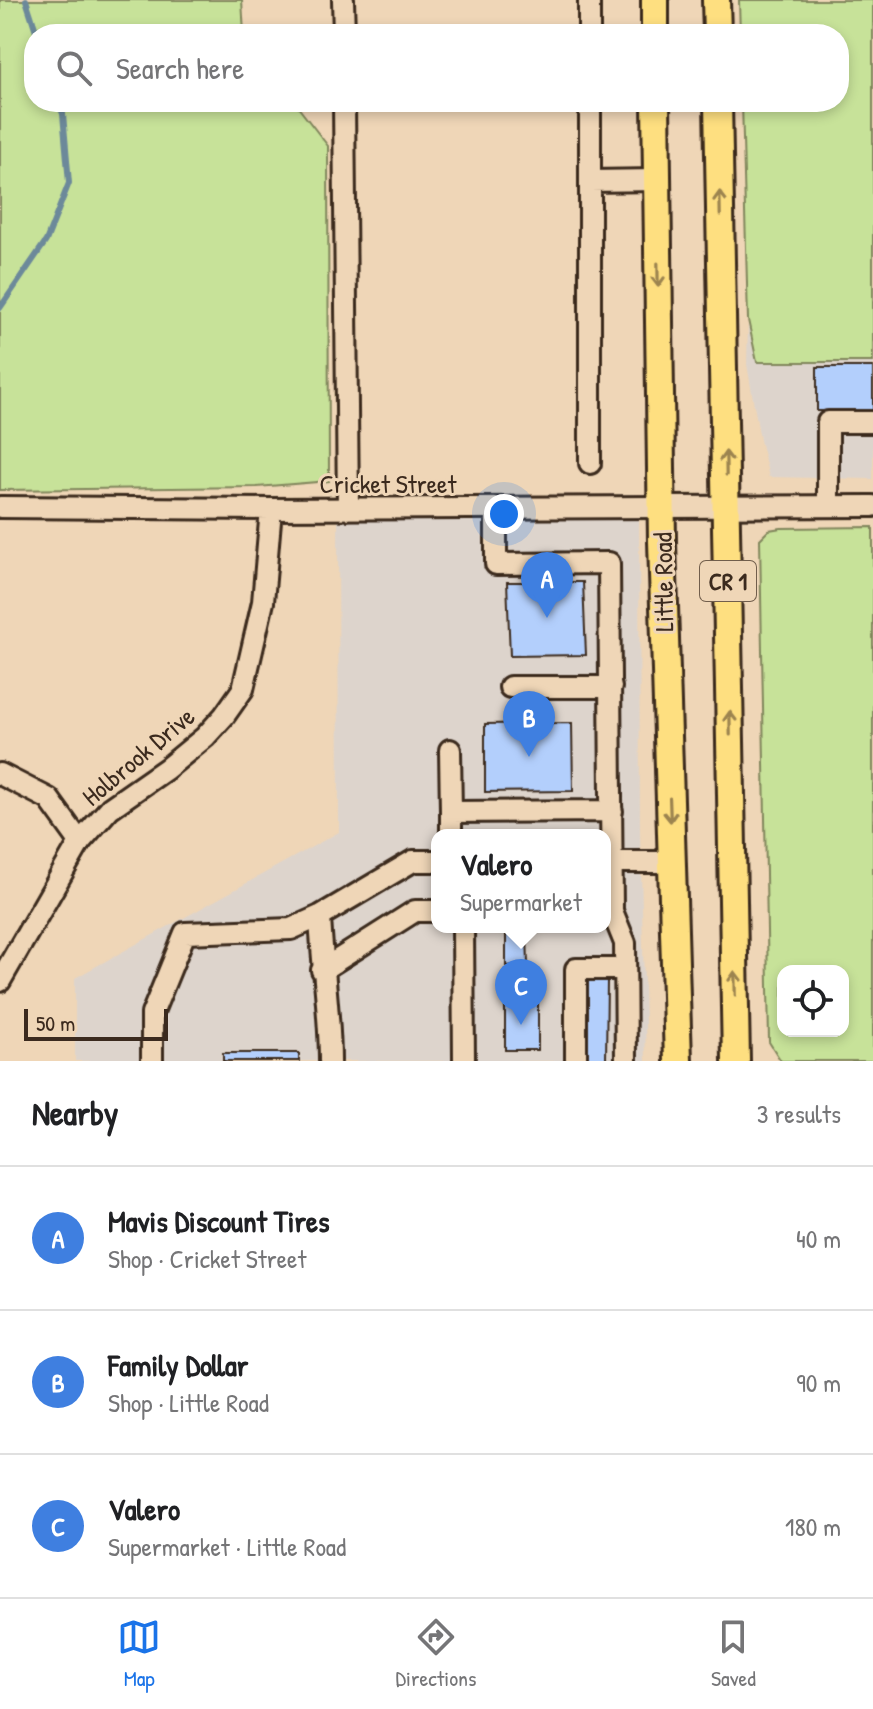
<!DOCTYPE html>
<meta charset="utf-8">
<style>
body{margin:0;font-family:"Patrick Hand",sans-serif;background:#f6f6f6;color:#202124}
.controls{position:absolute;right:24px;bottom:24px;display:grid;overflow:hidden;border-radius:16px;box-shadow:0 4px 12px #0003}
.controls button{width:72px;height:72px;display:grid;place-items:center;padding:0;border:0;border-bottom:2px solid #e0e0e0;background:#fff;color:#202124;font:40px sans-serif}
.scale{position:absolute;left:24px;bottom:20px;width:144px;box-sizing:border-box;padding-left:8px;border:4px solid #3b2a1e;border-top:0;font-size:22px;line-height:28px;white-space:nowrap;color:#3b2a1e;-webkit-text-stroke:6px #efd6b7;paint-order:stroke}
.you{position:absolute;left:504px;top:514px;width:28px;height:28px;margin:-20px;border:6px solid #fff;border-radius:50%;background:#1a73e8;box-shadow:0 0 0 12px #1a73e833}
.badge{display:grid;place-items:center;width:52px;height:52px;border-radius:50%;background:#1a73e8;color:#fff;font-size:26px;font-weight:700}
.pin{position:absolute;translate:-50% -66px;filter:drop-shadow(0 2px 4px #0008)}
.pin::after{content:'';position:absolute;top:42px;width:28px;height:24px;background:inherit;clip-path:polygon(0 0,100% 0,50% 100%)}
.popup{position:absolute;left:431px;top:829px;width:180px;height:104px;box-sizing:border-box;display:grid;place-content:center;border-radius:16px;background:#fff;filter:drop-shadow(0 2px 6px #0005);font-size:26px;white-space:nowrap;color:#757577}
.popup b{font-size:30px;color:#202124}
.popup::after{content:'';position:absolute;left:50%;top:100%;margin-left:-16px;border:16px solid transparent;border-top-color:#fff}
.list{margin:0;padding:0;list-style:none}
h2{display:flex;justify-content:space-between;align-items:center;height:104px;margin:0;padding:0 32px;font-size:34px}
h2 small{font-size:26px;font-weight:400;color:#757577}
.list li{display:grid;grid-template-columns:52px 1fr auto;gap:24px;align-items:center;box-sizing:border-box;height:144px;padding:0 32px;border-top:2px solid #e0e0e0}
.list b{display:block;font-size:30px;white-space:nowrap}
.list p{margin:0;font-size:26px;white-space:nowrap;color:#757577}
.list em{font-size:26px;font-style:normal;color:#757577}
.icon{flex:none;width:44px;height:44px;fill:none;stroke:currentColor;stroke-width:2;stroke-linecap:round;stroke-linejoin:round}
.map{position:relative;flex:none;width:873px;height:1061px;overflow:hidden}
.search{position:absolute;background:#fff;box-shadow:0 4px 12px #0003;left:24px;right:24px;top:24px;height:88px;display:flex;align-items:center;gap:20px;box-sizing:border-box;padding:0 28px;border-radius:32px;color:#757577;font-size:30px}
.sheet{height:536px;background:#fff}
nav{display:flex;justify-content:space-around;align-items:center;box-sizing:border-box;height:112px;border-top:2px solid #e0e0e0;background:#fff;font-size:22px;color:#757577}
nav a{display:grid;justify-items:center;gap:4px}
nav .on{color:#1a73e8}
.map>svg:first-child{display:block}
.built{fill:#ddd4cc;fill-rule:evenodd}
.green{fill:#c7e299;stroke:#81865c;stroke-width:2;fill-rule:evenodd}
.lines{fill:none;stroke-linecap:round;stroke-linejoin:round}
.stream{stroke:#6c899a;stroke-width:6}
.building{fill:#b3cffc;stroke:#3b2a1e;stroke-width:2}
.minor-casing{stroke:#3b2a1e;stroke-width:26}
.major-casing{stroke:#3b2a1e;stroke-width:32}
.minor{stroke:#efd6b7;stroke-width:20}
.major{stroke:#fedf80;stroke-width:26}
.oneway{stroke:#9c844f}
.labels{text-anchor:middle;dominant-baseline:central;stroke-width:6;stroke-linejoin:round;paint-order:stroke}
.shield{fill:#efd6b7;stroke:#715e4c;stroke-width:2}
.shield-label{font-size:24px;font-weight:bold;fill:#3b2a1e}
.street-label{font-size:26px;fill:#3b2a1e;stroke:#efd6b7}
</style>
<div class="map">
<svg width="873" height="1061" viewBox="0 0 873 1061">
<rect width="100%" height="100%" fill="#efd6b7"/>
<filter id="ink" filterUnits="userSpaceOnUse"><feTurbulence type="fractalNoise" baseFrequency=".0125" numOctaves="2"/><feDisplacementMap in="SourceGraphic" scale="16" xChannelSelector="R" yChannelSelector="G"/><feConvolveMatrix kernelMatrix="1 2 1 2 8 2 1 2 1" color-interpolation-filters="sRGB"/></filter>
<g filter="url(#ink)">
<path class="built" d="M748,320L757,362H873V479L769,477L760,440L747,364Z
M639,519L640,831L646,1061H75V978L339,832L338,520ZM437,835H605V927H437Z"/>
<path class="green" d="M0,0H242L244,34H34V102H294L328,146L329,481L257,487L0,490Z
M739,0H873V362H757L748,320L742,102H839V34H740Z
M873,527V1061H781L769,1042L760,539L769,530L781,528ZM783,971H843V1031H783Z"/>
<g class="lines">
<path class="stream" d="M26,0L37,34
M0,308L46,241L69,183L63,114L59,102"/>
</g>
<path class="building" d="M817,367H873V411H817Z
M507,582H583L586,655L510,656Z
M572,723L573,791L485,792V724Z
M506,933H527L528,965L506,966Z
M586,980H607L606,1061H585Z
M505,999H538V1050H505Z
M223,1053H299V1061H223Z"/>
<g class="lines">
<defs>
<path id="minor" d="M343,0L344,34
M589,0V34
M344,102L348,509
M590,102V463
M590,181L657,180
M828,506V422H873
M0,507L271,509L873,506
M496,508V564L609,563L612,911L625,943L626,1061
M510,687H611
M450,750L451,812
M0,774L49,799L80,842
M451,835V812L612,811
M605,862H672
M320,916C322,965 330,1013 330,1061
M463,927L464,1061
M322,970L415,911H437
M0,981L80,842L110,808L166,769L205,737L224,716L243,689L263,602L271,509
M152,1061V1014L185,933L291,929L320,916L413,861H437
M576,1061V969H625"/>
<path id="major" d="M655,0V34
M716,0L717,34
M656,102L662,541L678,1061
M718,102L736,1061"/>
</defs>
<use href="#minor" class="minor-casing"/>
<use href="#major" class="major-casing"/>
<use href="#minor" class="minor"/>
<use href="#major" class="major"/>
</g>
<defs><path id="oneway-shaft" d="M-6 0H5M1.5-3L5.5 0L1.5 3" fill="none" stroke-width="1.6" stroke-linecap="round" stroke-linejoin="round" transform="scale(2)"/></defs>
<g class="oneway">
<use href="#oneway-shaft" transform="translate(720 203) rotate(-91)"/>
<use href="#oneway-shaft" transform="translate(658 275) rotate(89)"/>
<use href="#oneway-shaft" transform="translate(726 463) rotate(-91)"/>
<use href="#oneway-shaft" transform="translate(730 723) rotate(-91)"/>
<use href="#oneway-shaft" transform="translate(670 810) rotate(88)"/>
<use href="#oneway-shaft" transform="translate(735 983) rotate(-91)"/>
</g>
</g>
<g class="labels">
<rect class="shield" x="700" y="561" width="56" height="40" rx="6"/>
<g class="shield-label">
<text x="728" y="581">CR 1</text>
</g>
<g class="street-label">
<text x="388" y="483">Cricket Street</text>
<text transform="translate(663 582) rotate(-91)">Little Road</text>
<text transform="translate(138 756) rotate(-40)">Holbrook Drive</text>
</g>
</g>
</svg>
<div class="controls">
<button><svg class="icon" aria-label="locate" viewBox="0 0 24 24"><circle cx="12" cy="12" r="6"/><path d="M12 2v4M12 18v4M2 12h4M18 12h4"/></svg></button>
</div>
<div class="scale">50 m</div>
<div class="you"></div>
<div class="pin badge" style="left:547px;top:618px;background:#3f7fe0">A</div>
<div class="pin badge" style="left:529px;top:757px;background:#3f7fe0">B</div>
<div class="pin badge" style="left:521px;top:1025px;background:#3f7fe0">C</div>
<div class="popup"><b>Valero</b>Supermarket</div>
<div class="search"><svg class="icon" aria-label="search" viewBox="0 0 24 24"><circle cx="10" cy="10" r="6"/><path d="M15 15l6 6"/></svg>Search here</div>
</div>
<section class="sheet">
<h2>Nearby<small>3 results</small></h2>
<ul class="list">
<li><span class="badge" style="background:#3f7fe0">A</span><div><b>Mavis Discount Tires</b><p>Shop · Cricket Street</p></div><em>40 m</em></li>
<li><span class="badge" style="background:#3f7fe0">B</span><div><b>Family Dollar</b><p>Shop · Little Road</p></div><em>90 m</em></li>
<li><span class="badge" style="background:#3f7fe0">C</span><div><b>Valero</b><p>Supermarket · Little Road</p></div><em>180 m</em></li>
</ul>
</section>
<nav>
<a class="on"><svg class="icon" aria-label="map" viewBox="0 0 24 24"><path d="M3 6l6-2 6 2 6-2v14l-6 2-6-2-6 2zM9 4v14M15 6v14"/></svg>Map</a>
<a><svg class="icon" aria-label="directions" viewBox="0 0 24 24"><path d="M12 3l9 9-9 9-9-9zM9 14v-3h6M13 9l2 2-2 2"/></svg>Directions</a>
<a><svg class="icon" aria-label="saved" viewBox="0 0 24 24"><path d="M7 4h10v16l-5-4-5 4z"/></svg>Saved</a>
</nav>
